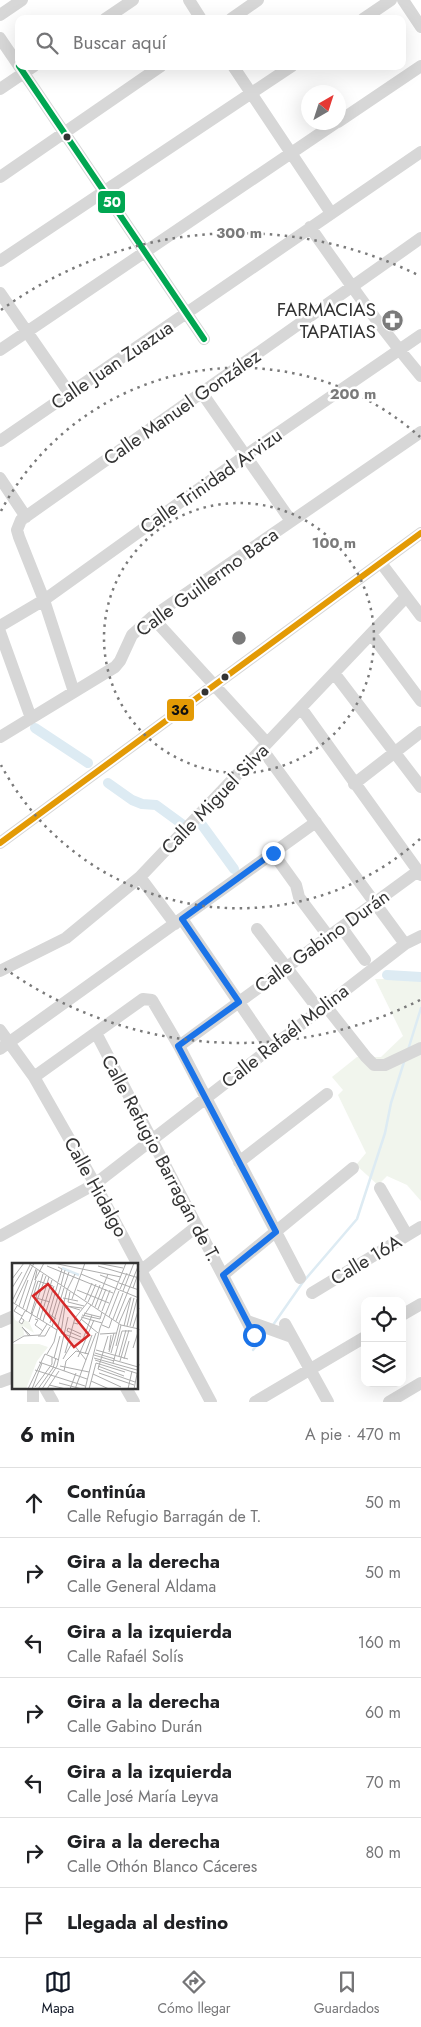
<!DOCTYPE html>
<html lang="es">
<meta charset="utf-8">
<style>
body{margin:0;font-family:Jost,sans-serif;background:#f2f2f2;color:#202124}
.controls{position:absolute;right:15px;bottom:15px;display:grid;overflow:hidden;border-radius:10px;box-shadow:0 5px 20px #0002}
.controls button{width:45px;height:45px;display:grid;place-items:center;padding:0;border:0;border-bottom:1px solid #e0e0e0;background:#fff;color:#202124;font:25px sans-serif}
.compass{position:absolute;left:301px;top:85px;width:45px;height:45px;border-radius:50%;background:#fff;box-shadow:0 5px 20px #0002;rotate:39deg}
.stop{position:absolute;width:15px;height:15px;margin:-11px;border:4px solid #1a73e8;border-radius:50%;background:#fff}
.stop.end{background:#1a73e8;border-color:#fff;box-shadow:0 1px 5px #0008}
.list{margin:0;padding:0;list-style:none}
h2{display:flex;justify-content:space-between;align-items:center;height:65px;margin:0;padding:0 20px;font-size:21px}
h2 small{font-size:16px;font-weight:400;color:#757577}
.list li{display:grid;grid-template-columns:32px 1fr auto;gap:15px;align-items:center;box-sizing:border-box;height:70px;padding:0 20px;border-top:1px solid #e0e0e0}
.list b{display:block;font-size:19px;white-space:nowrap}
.list p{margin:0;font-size:16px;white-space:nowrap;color:#757577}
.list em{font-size:16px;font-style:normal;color:#757577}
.icon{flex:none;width:28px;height:28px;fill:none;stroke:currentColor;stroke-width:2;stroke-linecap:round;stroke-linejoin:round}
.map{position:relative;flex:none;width:421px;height:1402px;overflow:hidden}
.search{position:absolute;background:#fff;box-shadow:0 5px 20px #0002;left:15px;right:15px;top:15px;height:55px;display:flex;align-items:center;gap:12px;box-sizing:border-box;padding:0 18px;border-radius:10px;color:#757577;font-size:19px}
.sheet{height:555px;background:#fff}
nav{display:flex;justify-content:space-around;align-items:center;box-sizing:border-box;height:70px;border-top:1px solid #e0e0e0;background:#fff;font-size:14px;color:#757577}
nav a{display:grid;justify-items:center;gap:2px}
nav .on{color:#111827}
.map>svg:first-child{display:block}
.green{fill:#f1f5ed}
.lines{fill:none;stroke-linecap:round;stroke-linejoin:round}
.stream{stroke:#ddebf3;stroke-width:2.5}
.canal{stroke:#ddebf3;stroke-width:10}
.minor{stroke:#d7d7d7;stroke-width:12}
.bus-1-casing{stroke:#fff;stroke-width:10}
.bus-2-casing{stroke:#fff;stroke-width:10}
.bus-1{stroke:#e39a05;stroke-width:6}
.bus-2{stroke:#00a651;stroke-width:6}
.route{stroke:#1a73e8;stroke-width:6}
.ring{fill:none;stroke:#7a7a7a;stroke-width:2.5;stroke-dasharray:2.5 5}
.bus-dot{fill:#333;stroke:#fff;stroke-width:2}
.labels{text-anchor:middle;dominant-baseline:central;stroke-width:5;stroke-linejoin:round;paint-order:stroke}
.poi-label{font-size:19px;fill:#333;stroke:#fff;text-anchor:end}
.street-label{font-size:19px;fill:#333;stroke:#fff}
.inset-river{fill:none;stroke:#ddebf3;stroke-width:2.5}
.inset-road{fill:none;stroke:#adadad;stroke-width:1}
.view{fill:#d62828;fill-opacity:0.15;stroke:#d62828;stroke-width:2.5}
.inset-edge{fill:none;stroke:#333;stroke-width:2.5}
.centre{fill:#7a7a7a;stroke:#fff;stroke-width:2.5}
.ring-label{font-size:15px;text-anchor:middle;font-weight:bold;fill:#7a7a7a;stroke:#fff;stroke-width:5;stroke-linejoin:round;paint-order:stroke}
.line-badge{stroke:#fff;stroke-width:2}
.badge-label{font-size:14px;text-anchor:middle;font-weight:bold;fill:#fff}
.pale-badge-label{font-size:14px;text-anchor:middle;font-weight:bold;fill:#111}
</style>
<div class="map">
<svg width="421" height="1402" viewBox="0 0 421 1402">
<rect width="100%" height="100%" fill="#fff"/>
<path class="green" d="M375,979H421V1201L407,1185L387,1176L378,1185L356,1165L366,1153L338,1095L343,1090L332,1077L357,1057H381L403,1036Z"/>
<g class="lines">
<path class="stream" d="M408,1050L421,1008
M273,1325L303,1282L357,1219L385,1133L391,1103L404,1062
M253,1350L266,1333"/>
<path class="canal" d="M35,728L88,763
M108,783L132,800L142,804L156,805L182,824
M202,825L234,869
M387,975L421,977"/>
<path class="minor" d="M189,0L201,19
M403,0L421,27
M0,15L22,0
M105,19L133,0
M231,19L258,0
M363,19L391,0
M0,38L19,66
M19,66L204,339
M233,66L331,213
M0,89L34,66
M338,122L421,66
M0,177L161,66
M310,227C346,278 381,329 421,376
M0,261L292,66
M0,293L70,394
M0,350L337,122
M202,393L291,521
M0,441L421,152
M0,478L26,517
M381,563L421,616
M152,617L267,743
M0,626L44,600L246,455L421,335
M0,632L31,718
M371,634L421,701
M334,673L421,787
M74,692L44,600L19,537L17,530L21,520L421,238
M301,708L421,875
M0,737L115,667L120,661L132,635L152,617L421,432
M262,749L405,944
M354,784L421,732
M0,843L421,533
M273,853L296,885L299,897L329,937
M140,877L175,924
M182,919L270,1048
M342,928L365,960
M257,929L319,1010
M0,971L66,938L140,877L406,597
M325,1005L366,1057L374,1065H385L421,1048
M0,1030L34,1077L95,1184L211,1402
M96,1033L254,1335
M179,1046L418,871
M0,1049L316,822
M34,1077L143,999L152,1000L179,1046L300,1278
M239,1162L327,1094
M380,1188L407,1235
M0,1236L95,1184L405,944L421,936
M138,1273L196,1227
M223,1275L353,1168
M312,1293L421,1227
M402,1315L421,1304
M247,1321L292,1337
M0,1322L14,1316
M285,1324L328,1402
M0,1382L14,1377
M45,1388L53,1402
M126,1388L134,1402
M33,1402V1388
M255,1402L365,1337
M389,1402L421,1383"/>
<defs>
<path id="bus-1" d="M0,843L421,533"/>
<path id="bus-2" d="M19,66L204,339"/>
</defs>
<use href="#bus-1" class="bus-1-casing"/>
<use href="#bus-2" class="bus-2-casing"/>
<use href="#bus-1" class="bus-1"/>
<use href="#bus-2" class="bus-2"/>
</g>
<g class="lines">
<path class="route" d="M254,1335L223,1275L276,1232L178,1046L239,1002L182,919L273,853"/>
</g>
<g class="ring">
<circle cx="239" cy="638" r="135"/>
<path d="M420 839A270 270 0 0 1 1 765M1 511A270 270 0 0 1 420 437"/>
<path d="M420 1000A405 405 0 0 1 1 966M1 310A405 405 0 0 1 420 276"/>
</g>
<defs>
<symbol id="pharmacy-disc" viewBox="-11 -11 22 22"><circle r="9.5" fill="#7a7a7a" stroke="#fff"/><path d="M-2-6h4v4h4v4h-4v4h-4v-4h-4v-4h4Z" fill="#fff"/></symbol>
</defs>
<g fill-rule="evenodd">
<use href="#pharmacy-disc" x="380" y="308" width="25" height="25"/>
</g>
<g class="bus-dot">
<circle cx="67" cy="137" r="4.5"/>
<circle cx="225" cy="677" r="4.5"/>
<circle cx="205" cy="692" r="4.5"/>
</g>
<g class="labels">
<g class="poi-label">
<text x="376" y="309">FARMACIAS<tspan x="376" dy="22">TAPATIAS</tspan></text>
</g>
<g class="street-label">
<text transform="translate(112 365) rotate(-34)">Calle Juan Zuazua</text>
<text transform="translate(182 407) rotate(-35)">Calle Manuel González</text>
<text transform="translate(211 481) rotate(-35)">Calle Trinidad Arvizu</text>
<text transform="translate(207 582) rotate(-36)">Calle Guillermo Baca</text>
<text transform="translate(215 799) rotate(-46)">Calle Miguel Silva</text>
<text transform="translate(322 941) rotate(-36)">Calle Gabino Durán</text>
<text transform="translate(285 1036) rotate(-38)">Calle Rafaél Molina</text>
<text transform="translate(161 1158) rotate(62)">Calle Refugio Barragán de T.</text>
<text transform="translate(96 1187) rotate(61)">Calle Hidalgo</text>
<text transform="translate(366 1260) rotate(-31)">Calle 16A</text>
</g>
</g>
<g transform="translate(12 1263)">
<rect width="126" height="126" fill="#fff"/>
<path d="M0,46L3,57L10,61L12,57L17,59L22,70L11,63L12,72L0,79ZM0,81H27L36,84L25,98L14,126H0Z" fill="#f1f5ed"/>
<path class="inset-river" d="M50,5L67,12"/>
<path class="inset-road" d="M16,0L109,62L127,66M41,0L109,14M85,0L111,5M35,3L101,30M86,3L127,15M25,7L23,17L32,0M69,11L127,35M88,12L106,19M0,16L12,0M46,19L50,6L46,4M107,20L127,27M49,22L53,7M52,24L57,9M0,25L10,9M121,25L127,8M108,26L115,10M65,27L97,40M111,28L122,0M58,29L56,39L72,43M51,35L66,38M60,36L73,0M73,37L80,20M0,38L18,2M0,39L45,67M38,39L21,34L26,18L41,23M76,39L84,21M3,40L22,0M52,42L68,47M80,42L88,22M5,43L2,48L10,53M7,43L16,17M53,43L49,70L71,78M54,43L70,45M83,44L96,11M11,45L24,6M86,46L94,26M90,48L98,27M14,49L24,17M72,50L88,54M19,51L31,11M70,52L88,56L90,49M25,54L37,14M69,54L90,60M97,54L107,28M9,55L12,57L10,61L7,59L13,48M23,56L26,57L23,62L31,68M28,56L40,17M44,56L37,51L46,20M69,56L86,70M101,56L111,30M31,58L42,23M104,58L127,1M17,59L34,13M38,60L49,23M62,60L66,61L79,42M107,60L118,35M90,62L97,65L100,56M112,63L119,34M115,63L122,35M118,63L125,36M40,64L52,25M121,64L127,45M55,68L56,65L69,71M55,68L69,74M88,71L105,70M17,73L10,64L19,73M26,73H33L38,64M96,73L86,106L123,119M70,79L80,52M0,80L12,73L28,72L35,61M62,82L74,97M104,83L109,62M121,85L127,66M84,87L116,96M97,87L99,72M97,89L102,70M53,90L63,55L75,40M83,90L103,96M99,90L107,61M35,91L42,79L55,27L63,11M73,91L80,72M82,92L102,98M107,93L114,67M66,94L82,57M42,95L48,73M82,95L125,107M51,96L60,80M112,96L117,78M83,97L127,111M102,97L126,104M108,98L117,67M27,99L75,116M101,100L110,68H120M48,103L77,109M86,103L112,113M23,107L73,123M52,108L54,98L64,88L77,91M87,110L122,122M81,111L109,124M79,118L97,126M47,120L70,126M37,122L54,126M23,124L40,101V94M16,126L33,91L47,97M20,126L30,100M26,126L41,105L44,95M30,126L45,103L56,54M35,126L47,108M58,126L64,110M63,126L84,70M73,126L88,65L114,0M77,126L84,100L113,109M116,126L120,108M122,126L127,101"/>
<path class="view" d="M36,21L77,72L62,84L21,33Z"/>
<rect width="126" height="126" class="inset-edge"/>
</g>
<circle cx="239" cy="638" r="8" class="centre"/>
<g class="ring-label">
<text x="239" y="238">300 m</text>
<text x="353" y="399">200 m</text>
<text x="334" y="548">100 m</text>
</g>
<g class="line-badge">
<rect x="97" y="190" width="29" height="24" rx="5" fill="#00a651"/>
<rect x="166" y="698" width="29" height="24" rx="5" fill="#e39a05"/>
</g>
<g class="badge-label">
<text x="112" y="207">50</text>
</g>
<g class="pale-badge-label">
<text x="180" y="715">36</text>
</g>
</svg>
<div class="controls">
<button><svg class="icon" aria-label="locate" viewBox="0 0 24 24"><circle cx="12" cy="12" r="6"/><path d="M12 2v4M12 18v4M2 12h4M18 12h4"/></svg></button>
<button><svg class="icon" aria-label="layers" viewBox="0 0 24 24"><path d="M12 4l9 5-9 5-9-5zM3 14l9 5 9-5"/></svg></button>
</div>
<svg class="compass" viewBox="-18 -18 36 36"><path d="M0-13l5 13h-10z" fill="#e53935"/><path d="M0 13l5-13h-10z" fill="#757577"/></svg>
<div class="stop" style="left:254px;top:1335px"></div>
<div class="stop end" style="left:273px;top:853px"></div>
<div class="search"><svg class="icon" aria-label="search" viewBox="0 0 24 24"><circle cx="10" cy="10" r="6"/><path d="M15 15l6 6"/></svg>Buscar aquí</div>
</div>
<section class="sheet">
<h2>6 min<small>A pie · 470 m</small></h2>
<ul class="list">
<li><svg class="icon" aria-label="ahead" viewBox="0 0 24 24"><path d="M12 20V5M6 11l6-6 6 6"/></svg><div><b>Continúa</b><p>Calle Refugio Barragán de T.</p></div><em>50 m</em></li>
<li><svg class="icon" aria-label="right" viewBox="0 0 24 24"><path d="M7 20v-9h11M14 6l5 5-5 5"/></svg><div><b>Gira a la derecha</b><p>Calle General Aldama</p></div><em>50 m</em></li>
<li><svg class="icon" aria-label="left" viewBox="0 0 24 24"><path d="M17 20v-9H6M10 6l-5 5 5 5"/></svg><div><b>Gira a la izquierda</b><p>Calle Rafaél Solís</p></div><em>160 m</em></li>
<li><svg class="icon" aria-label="right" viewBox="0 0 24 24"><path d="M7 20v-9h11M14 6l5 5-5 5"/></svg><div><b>Gira a la derecha</b><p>Calle Gabino Durán</p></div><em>60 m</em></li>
<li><svg class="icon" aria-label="left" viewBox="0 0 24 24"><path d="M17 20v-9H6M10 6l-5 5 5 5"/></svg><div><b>Gira a la izquierda</b><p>Calle José María Leyva</p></div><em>70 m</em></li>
<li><svg class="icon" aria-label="right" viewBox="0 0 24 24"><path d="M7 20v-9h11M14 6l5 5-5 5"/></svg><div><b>Gira a la derecha</b><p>Calle Othón Blanco Cáceres</p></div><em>80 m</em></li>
<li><svg class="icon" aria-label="arrive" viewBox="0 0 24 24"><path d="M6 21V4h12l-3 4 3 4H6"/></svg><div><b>Llegada al destino</b></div></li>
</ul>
</section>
<nav>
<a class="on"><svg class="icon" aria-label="map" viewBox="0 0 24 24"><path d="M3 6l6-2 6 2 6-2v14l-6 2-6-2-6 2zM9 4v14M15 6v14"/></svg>Mapa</a>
<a><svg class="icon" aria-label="directions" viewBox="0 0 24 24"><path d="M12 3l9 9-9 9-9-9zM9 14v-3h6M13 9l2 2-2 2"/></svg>Cómo llegar</a>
<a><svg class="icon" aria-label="saved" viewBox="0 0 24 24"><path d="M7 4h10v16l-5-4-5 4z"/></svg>Guardados</a>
</nav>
